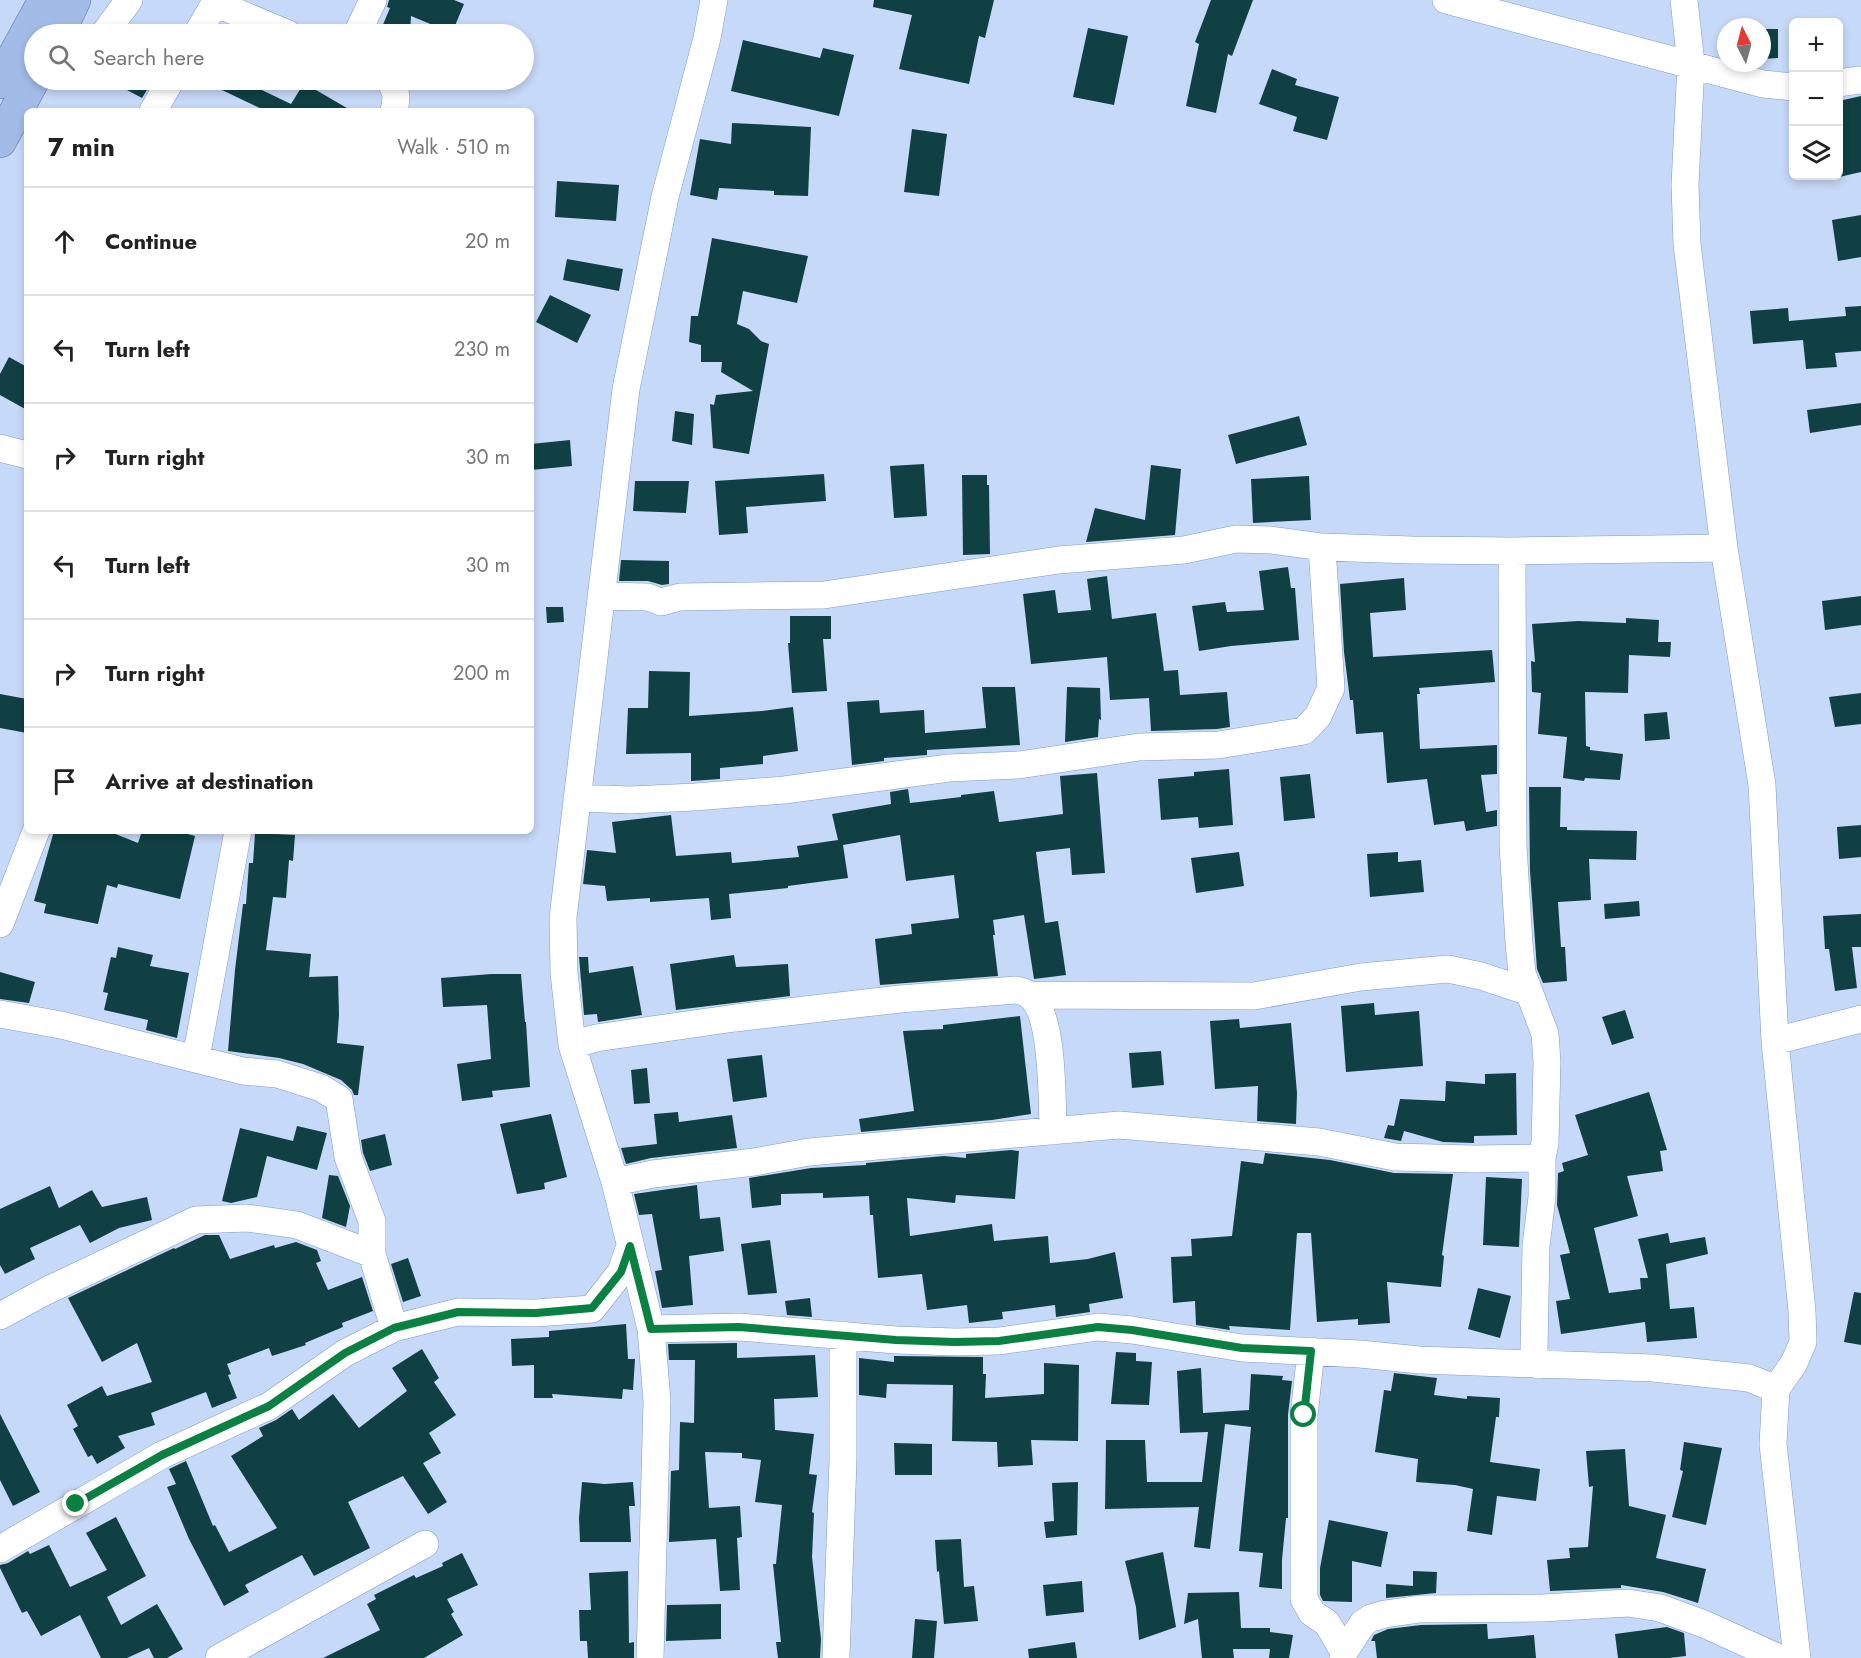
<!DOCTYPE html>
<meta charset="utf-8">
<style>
body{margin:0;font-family:Jost,sans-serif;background:#f2f2f2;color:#222}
.controls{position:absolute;right:18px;top:18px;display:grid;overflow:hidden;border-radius:9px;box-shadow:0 3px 9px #0003}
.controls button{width:54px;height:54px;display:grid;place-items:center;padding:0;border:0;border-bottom:2px solid #e0e0e0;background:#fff;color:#222;font:30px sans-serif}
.compass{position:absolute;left:1717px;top:18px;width:54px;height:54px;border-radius:50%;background:#fff;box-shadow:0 3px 9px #0003;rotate:354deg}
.stop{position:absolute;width:18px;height:18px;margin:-14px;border:4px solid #0b8043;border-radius:50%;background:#fff}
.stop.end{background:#0b8043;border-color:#fff;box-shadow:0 2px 6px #0008}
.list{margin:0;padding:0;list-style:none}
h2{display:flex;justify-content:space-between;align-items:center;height:78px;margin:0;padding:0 24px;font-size:26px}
h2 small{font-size:20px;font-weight:400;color:#767676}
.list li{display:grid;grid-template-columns:39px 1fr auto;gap:18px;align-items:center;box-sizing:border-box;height:108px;padding:0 24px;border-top:2px solid #e0e0e0}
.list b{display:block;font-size:22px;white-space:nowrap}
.list em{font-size:20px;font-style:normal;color:#767676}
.icon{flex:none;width:33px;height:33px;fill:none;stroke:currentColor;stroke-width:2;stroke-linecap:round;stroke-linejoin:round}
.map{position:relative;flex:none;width:1861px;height:1658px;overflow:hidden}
.search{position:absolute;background:#fff;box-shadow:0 3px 9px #0003;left:24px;top:24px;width:510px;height:66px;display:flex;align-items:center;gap:15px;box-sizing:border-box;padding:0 21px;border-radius:33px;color:#767676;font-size:22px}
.panel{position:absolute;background:#fff;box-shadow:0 3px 9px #0003;left:24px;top:108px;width:510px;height:726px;border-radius:9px}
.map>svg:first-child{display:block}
.building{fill:#104043}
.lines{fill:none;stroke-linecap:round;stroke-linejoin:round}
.minor-casing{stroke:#7e9acb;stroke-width:28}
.major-casing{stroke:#5170a6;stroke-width:34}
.minor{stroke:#fff;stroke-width:27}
.major{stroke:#a3bce7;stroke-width:33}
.route{stroke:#0b8043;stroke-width:8}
</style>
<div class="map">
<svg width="1861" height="1658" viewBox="0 0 1861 1658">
<rect width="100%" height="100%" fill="#c7d9f8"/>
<path class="building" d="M389,0H454L464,4L452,33L411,16L410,34H379L390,8L387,7Z
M874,0H994L985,38L979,36L969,84L899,69L912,15L873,7Z
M1211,0H1253L1232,56L1228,54L1216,113L1186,106L1199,44L1195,42Z
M1088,28L1128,36L1114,105L1073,97Z
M1762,29H1778V58L1762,59Z
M743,40L820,58L823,48L854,55L839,116L731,91Z
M1272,69L1297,79L1295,85L1339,97L1327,140L1293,131L1297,117L1259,104Z
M108,80H153L142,98Z
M201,80H241L291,104L304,83L352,111H266Z
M1861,96V172L1839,177V101Z
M732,123L811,127L808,196L774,195V191L719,188L717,200L690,195L700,139L731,144Z
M912,129L947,134L939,196L904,192Z
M557,181L619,185L616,221L555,217Z
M1861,215V257L1838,261L1832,220Z
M712,238L808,256L797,303L743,291L737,324L749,329L761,341L769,344L749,454L713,448L710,404L714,405L716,395L753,391L721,372L722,362H701V345L689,342L691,316H698Z
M567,259L623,269L619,291L563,280Z
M550,295L591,315L577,343L536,322Z
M1861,306V351L1835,353L1837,367L1806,369L1803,340L1753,344L1750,311L1788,308L1789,321L1846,316L1845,307Z
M9,357L27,367V410L0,395V374Z
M1861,403V425L1810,433L1807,410Z
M675,411L694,414L692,445L672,441Z
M1299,416L1307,445L1236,464L1228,435Z
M570,440L572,466L531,470V444Z
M924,464L927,516L894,518L890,466Z
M1151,465L1181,469L1175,535L1086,542L1095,508L1145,520Z
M824,474L826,501L746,507L748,533L719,535L715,481Z
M962,475H987V485H989L990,554L963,555Z
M1309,476L1311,520L1253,523L1251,479Z
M635,481H689L686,513L633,511Z
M621,560L669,561V584L662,585L648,581H619Z
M1288,567L1291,588H1295L1299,640L1231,646L1199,651L1192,606L1225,602L1227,612L1264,610L1259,571Z
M1107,576L1112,619L1156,613L1164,671L1178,670L1180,695L1227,692L1230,727L1217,729L1151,731L1149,698L1110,700L1107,657L1031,664L1023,594L1055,590L1058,613L1091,610L1087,579Z
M1404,578L1406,610L1370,613L1373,657L1492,650L1495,682L1419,688L1420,694H1417L1420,749L1497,745V774L1481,775L1486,812L1497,810V826L1466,831L1464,821L1434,825L1427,779L1387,783L1383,732L1356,734L1353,700H1350L1344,652L1340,584Z
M1861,596V625L1825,630L1822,601Z
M546,607H563L564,622L547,623Z
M790,616H831V639H823L827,691L792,693L788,643H790Z
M1626,618L1659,620L1658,642H1671L1670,657L1629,655L1628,693L1585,692L1586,746L1590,747V750L1623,754L1620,780L1585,778L1584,781L1563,778L1567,737L1538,734L1541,693L1532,692L1531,661L1535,662L1532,624L1578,621L1626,623Z
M649,671L690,672L689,716L762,711L793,707L798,751L763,756V764L720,768V779L691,781V753L626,754L628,708H648Z
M982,687H1015L1020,745L927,750V755L884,758V761L852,765L847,702L879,700L880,713L924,710L925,733L986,728Z
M1067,687L1100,688L1101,720L1099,719L1098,737L1065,742Z
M1861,693V724L1835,727L1829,697Z
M0,694L27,699V733L0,728Z
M1667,712L1670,739L1645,741L1644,714Z
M1229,769L1233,825L1199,828L1198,817L1161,820L1158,779L1194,776V772Z
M1097,773L1105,873L1072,875L1070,848L1036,852L1045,923L1058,921L1066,975L1034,979L1024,915L993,920L995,935H993L998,976L880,985L875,939L912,934L911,924L959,918L954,875L906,881L900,835L843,845L848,878L788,886V888L729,894L731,918L711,920L709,898L650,902V898L607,901L605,886L583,884L587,850L616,853L612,822L671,815L676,856L731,852L732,863L799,857L797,846L838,840L832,814L891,804L890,792L908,789L910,803L961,797V795L994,791L999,822L1063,814L1060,776Z
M1310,774L1315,818L1284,821L1280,777Z
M1529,787H1561L1560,827H1567V830L1637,831L1636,860L1589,859L1591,900L1558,902L1561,947H1565L1567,981L1543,983L1537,969L1530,871Z
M1861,825V857L1839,859L1837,827Z
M54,831H108L138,843L142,831H185L184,833L195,836L180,899L118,884L117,888L107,885L98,924L44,913L46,904L34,901Z
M255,833L295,835L293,861L289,860L286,898L273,897L266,950L311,954L309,977L338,976L339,1015L337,1043L364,1046L358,1095H354L352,1090L341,1080L303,1064L279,1058L228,1051L235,970L243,904H246L249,863H253Z
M1239,852L1244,886L1196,893L1191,858Z
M1398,852V862L1421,860L1424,892L1370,897L1367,854Z
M1639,901L1640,916L1605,919L1604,904Z
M1861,914V947H1852L1857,988L1835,991L1829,949H1825L1823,916Z
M118,947L153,955L150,966L189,973L177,1038L146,1030L148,1020L104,1010L108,993L103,992L111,957L116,958Z
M734,955L736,967L788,964L790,996L676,1010L670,964Z
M579,957H588L589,973L633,966L642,1015L598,1022L597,1014L584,1015Z
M0,972L35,982L29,1003L0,999Z
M491,974H521L525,1022H526L530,1087L492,1091L493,1097L462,1101L457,1064L491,1059L487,1005L443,1007L441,978Z
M1374,1003L1375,1015L1419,1011L1423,1066L1346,1072L1341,1006Z
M1625,1010L1634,1038L1612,1045L1602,1017Z
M1020,1016L1031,1114L992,1120L861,1132L859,1119L914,1111L903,1031L943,1029V1025Z
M1239,1019L1240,1028L1291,1023L1297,1093L1296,1124L1257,1121L1258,1086L1215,1089L1210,1021Z
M1161,1051L1164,1085L1132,1088L1129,1053Z
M762,1055L767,1097L733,1102L727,1059Z
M647,1068L650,1103L634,1104L631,1070Z
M1516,1073L1517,1135L1474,1136V1143L1443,1142L1404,1131L1401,1141L1384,1138L1388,1125L1394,1126L1400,1099L1445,1101L1446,1081L1485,1084V1074Z
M1649,1092L1667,1150L1660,1151L1663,1171L1627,1176L1638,1216L1594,1228L1609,1293L1641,1289L1640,1278H1648L1638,1239L1668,1233L1670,1243L1705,1237L1708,1254L1666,1264L1670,1309L1694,1307L1697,1338L1647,1342L1645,1322L1561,1334L1556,1301L1570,1299L1560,1255L1570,1253L1557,1205L1558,1173L1564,1171L1562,1163L1588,1155L1575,1115Z
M678,1112L679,1122L732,1115L737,1148L651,1158L626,1164L621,1148L657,1144L654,1114Z
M551,1114L567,1177L544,1183L545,1189L517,1194L500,1124Z
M297,1126L327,1133L317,1170L267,1156L257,1197L231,1203L222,1201L240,1128L293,1141Z
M385,1134L392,1165L370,1171L363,1153L361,1140Z
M1011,1150L1019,1151L1015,1199L956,1195L955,1203L907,1198L910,1236L992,1224L994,1241L1048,1236L1050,1263L1088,1259L1115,1252L1123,1298L1089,1304L1090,1312L1056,1317L1055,1305L1002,1312L1003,1319L969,1323L967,1305L927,1310L922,1274L878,1278L873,1215H870L869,1196L823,1198V1193L781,1194V1205L752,1208L749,1178L811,1168L866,1165V1163L944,1156L966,1158V1154Z
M1265,1153L1330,1160L1394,1173L1453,1174L1442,1255L1444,1256L1441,1287L1387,1282L1390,1323L1358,1325V1319L1317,1322L1311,1233H1297L1290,1330L1229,1326L1230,1330L1196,1325L1195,1301L1173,1303L1171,1257L1192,1256L1191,1239L1232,1236L1241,1161L1263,1164Z
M329,1175L338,1176L350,1206L346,1227L322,1218Z
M1486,1177L1522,1179L1519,1247L1483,1245Z
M697,1185L700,1219L720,1217L724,1251L689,1256L693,1305L662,1308L655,1271L662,1270L652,1214L639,1215L634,1194Z
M50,1186L59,1208L92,1190L102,1207L147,1197L152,1220L119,1228L90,1243L80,1225L30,1248L35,1259L5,1274L0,1265V1209Z
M205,1235H219L230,1259L274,1245L275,1248L296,1242L317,1250L321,1261L316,1263L328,1290L362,1277L373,1311L342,1323L343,1327L305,1343L306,1345L272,1356L269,1348L227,1364L231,1374L228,1375L237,1398L212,1408L206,1392L151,1413L155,1425L118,1436L125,1448L97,1464L92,1455L88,1457L73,1429L78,1426L67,1405L102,1386L107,1396L152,1382L137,1343L102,1362L68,1298L174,1248L175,1249Z
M770,1240L777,1293L748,1295L741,1244Z
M408,1258L421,1296L403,1302L391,1264Z
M1478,1288L1511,1296L1500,1338L1468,1329Z
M1854,1292L1861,1293V1345L1844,1342Z
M810,1298L812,1317L787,1315L785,1301Z
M626,1324L628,1359H635L633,1390L623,1389L622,1399L552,1394L553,1398H534V1365L512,1366L511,1339L549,1337V1331Z
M737,1343V1358L815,1355L818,1397L774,1399L775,1430L814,1434L809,1474L817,1475L812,1512L814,1513L812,1557L821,1639L820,1658H778L776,1642H781L773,1564H776L782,1505L755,1502L761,1460L742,1458V1453L705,1452L709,1508L740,1506L742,1537L737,1538L740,1590L720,1591L716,1539L669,1542L671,1471L679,1470L680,1422L694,1423L695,1360H669L668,1344Z
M422,1349L439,1378L434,1382L456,1415L429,1433L441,1453L423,1463L447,1502L428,1514L403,1476L348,1502L370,1548L314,1576L302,1555L245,1585L249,1592L224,1606L189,1539L167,1487L176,1484L169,1469L186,1461L213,1526L215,1525L229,1552L277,1528L231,1456L263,1436L259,1428L276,1420L292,1409L299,1420L333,1394L359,1428L407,1391L392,1368Z
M1116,1352L1136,1353V1361L1152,1362L1149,1405L1111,1404Z
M894,1356L983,1357V1374H986L985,1398L1044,1394V1363L1079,1365L1078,1441L1031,1440L1033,1465L998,1467L997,1442L952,1441L953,1385L887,1384L886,1398L859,1395V1358L894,1362Z
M1201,1368L1203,1413L1249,1410L1251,1374L1283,1376L1282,1380L1292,1381L1288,1415V1518H1286L1282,1560V1589L1259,1587L1263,1553L1239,1551L1251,1427L1225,1424L1210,1549L1194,1547L1199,1507L1105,1509L1106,1440H1145L1147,1482H1202L1208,1432L1180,1433L1177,1371Z
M1394,1373L1437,1378L1434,1395L1467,1399V1396L1500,1398L1499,1417H1496L1490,1462L1540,1469L1536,1501L1497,1496L1492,1535L1467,1531L1473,1489L1455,1485L1416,1482L1418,1459L1375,1452L1384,1390L1391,1391Z
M0,1414L40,1492L13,1506L0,1480Z
M1684,1442L1722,1448L1706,1525L1672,1517L1683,1471L1680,1470Z
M894,1443L932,1444V1475H895Z
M1625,1449L1629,1506L1666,1515L1656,1558L1706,1569L1698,1603L1663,1592L1621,1585V1588L1550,1591L1547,1560L1570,1558L1569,1548L1588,1547L1593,1486L1589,1487L1586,1451Z
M582,1482L605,1484L633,1482L635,1506H629L631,1542H580L579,1518Z
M1078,1482L1077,1535L1046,1538L1044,1522L1054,1521L1052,1483Z
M116,1517L146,1576L107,1597L121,1625L157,1604L183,1649L167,1658H154L149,1648L127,1658H101L80,1615L41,1636L27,1611L22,1613L0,1568V1565L8,1563L28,1551L30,1554L49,1545L70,1587L107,1570L86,1533Z
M1329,1520L1388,1532L1381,1567L1352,1561V1602L1323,1601L1320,1595V1568Z
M961,1539L964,1587L974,1586L978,1621L944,1624L939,1571L937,1572L935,1540Z
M1163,1552L1176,1627L1139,1640L1136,1607L1125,1561Z
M462,1553L478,1585L447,1599L454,1612L451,1614L463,1635L424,1658H323L380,1630L367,1604L376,1599L374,1595L414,1575L416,1578L443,1566L442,1563Z
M628,1571L629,1643L634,1642V1658H588L587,1641H580L579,1610H591L589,1573Z
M1413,1571L1437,1572L1436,1593L1386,1598V1584L1413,1586Z
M1082,1581L1084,1612L1046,1616L1043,1585Z
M1239,1592L1241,1628H1270V1632L1293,1635L1289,1658H1269L1270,1649H1233L1234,1658H1202L1198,1619L1184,1624L1188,1593Z
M721,1604V1639L666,1641L667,1605Z
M915,1619L937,1621L934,1658H912Z
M1487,1624L1488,1639L1534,1635L1536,1658H1377L1375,1641H1371L1374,1635L1388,1629L1421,1625Z
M1667,1627L1684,1633L1686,1656L1669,1658H1618L1615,1634Z
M1075,1642L1077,1658H1029L1028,1649Z"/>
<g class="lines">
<defs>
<path id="minor" d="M1446,0L1763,84L1794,87
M1684,0L1691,64L1685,185L1687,244L1724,548L1762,785L1775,1041L1802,1311L1803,1342L1794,1363L1776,1389L1773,1444L1797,1658
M104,34L129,0
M197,34L215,3L288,34
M357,34L373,0
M389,80C397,90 397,98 394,111
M1838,83L1861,80
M153,111L171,80
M0,448L27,455
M1512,551L1513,845L1519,943L1522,973L1545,1034L1547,1062L1545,1143L1542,1158V1197L1536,1246L1534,1352L1538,1365
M601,596L648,597L661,602L680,597L824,595L1059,560L1184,550L1236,539L1271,540L1322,547L1412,550L1512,551L1724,548
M577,798L630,800L695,797L784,790L949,768L1019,765L1139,747L1218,745L1304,731L1318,716L1331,688L1322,547
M0,924L36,831
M1030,995L1254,996L1361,977L1448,969L1481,976L1529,992
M0,1014L61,1025L243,1071L277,1074L321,1088L339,1099L348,1157L372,1221V1254L394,1328
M1775,1041L1861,1019
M572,1045L596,1038L735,1018L900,999L1016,990C1020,991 1026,992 1029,995C1054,1012 1052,1101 1053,1131
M196,1058L238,831
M615,1182L653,1174L754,1162L809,1152L1119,1125L1319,1142L1395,1157L1474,1159L1542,1158
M0,1316L46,1291L196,1220L247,1218L297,1225L372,1254
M651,1329L739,1327L896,1340L955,1342L999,1341L1098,1327L1132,1330L1242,1348L1360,1354L1419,1360L1653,1368L1749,1378L1776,1389
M1311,1351L1304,1415V1599L1312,1613L1327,1623L1344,1652
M0,1549L162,1455L269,1406L345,1353L394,1328L458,1312L536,1313L592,1309L621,1272L630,1246
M219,1658L425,1544
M650,1658L657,1401L651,1329L615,1182L572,1045L564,973L563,918L626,389L665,197L707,38L714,0
M836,1658L843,1460V1335
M1343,1658L1344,1652L1363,1623L1371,1618L1385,1614L1420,1609L1543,1608L1628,1603L1660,1608L1704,1624L1779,1658"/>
<path id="major" d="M58,34L74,0
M0,82L45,0
M0,141L34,78"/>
</defs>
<use href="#minor" class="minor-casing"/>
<use href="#major" class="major-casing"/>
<use href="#minor" class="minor"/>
<use href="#major" class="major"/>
</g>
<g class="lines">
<path class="route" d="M76,1504L162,1455L269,1406L345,1353L394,1328L458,1312L536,1313L592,1308L621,1272L630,1246L651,1329L739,1327L896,1340L955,1342L999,1341L1098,1327L1132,1330L1242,1348L1311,1351L1304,1415"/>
</g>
</svg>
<div class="controls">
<button>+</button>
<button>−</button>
<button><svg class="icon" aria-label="layers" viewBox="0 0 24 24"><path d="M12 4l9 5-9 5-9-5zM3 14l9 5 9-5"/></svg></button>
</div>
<svg class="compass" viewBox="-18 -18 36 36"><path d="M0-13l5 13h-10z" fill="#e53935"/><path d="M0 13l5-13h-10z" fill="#767676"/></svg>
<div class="stop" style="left:1304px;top:1415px"></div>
<div class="stop end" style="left:76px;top:1504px"></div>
<div class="search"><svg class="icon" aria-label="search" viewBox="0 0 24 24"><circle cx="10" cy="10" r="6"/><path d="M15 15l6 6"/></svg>Search here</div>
<section class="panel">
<h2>7 min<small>Walk · 510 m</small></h2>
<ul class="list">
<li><svg class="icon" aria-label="ahead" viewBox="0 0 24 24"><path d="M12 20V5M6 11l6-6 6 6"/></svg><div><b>Continue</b></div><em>20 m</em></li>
<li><svg class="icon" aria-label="left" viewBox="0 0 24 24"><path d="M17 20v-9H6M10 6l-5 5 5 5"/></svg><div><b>Turn left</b></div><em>230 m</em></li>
<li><svg class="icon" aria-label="right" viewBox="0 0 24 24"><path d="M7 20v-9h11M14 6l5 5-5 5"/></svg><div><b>Turn right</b></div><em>30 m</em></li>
<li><svg class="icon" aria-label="left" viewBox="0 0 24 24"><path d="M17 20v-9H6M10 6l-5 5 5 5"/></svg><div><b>Turn left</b></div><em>30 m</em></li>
<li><svg class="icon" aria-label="right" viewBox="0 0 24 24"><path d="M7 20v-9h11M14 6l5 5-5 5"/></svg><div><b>Turn right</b></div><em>200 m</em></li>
<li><svg class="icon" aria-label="arrive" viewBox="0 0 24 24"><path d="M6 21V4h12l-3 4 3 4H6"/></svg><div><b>Arrive at destination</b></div></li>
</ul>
</section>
</div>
